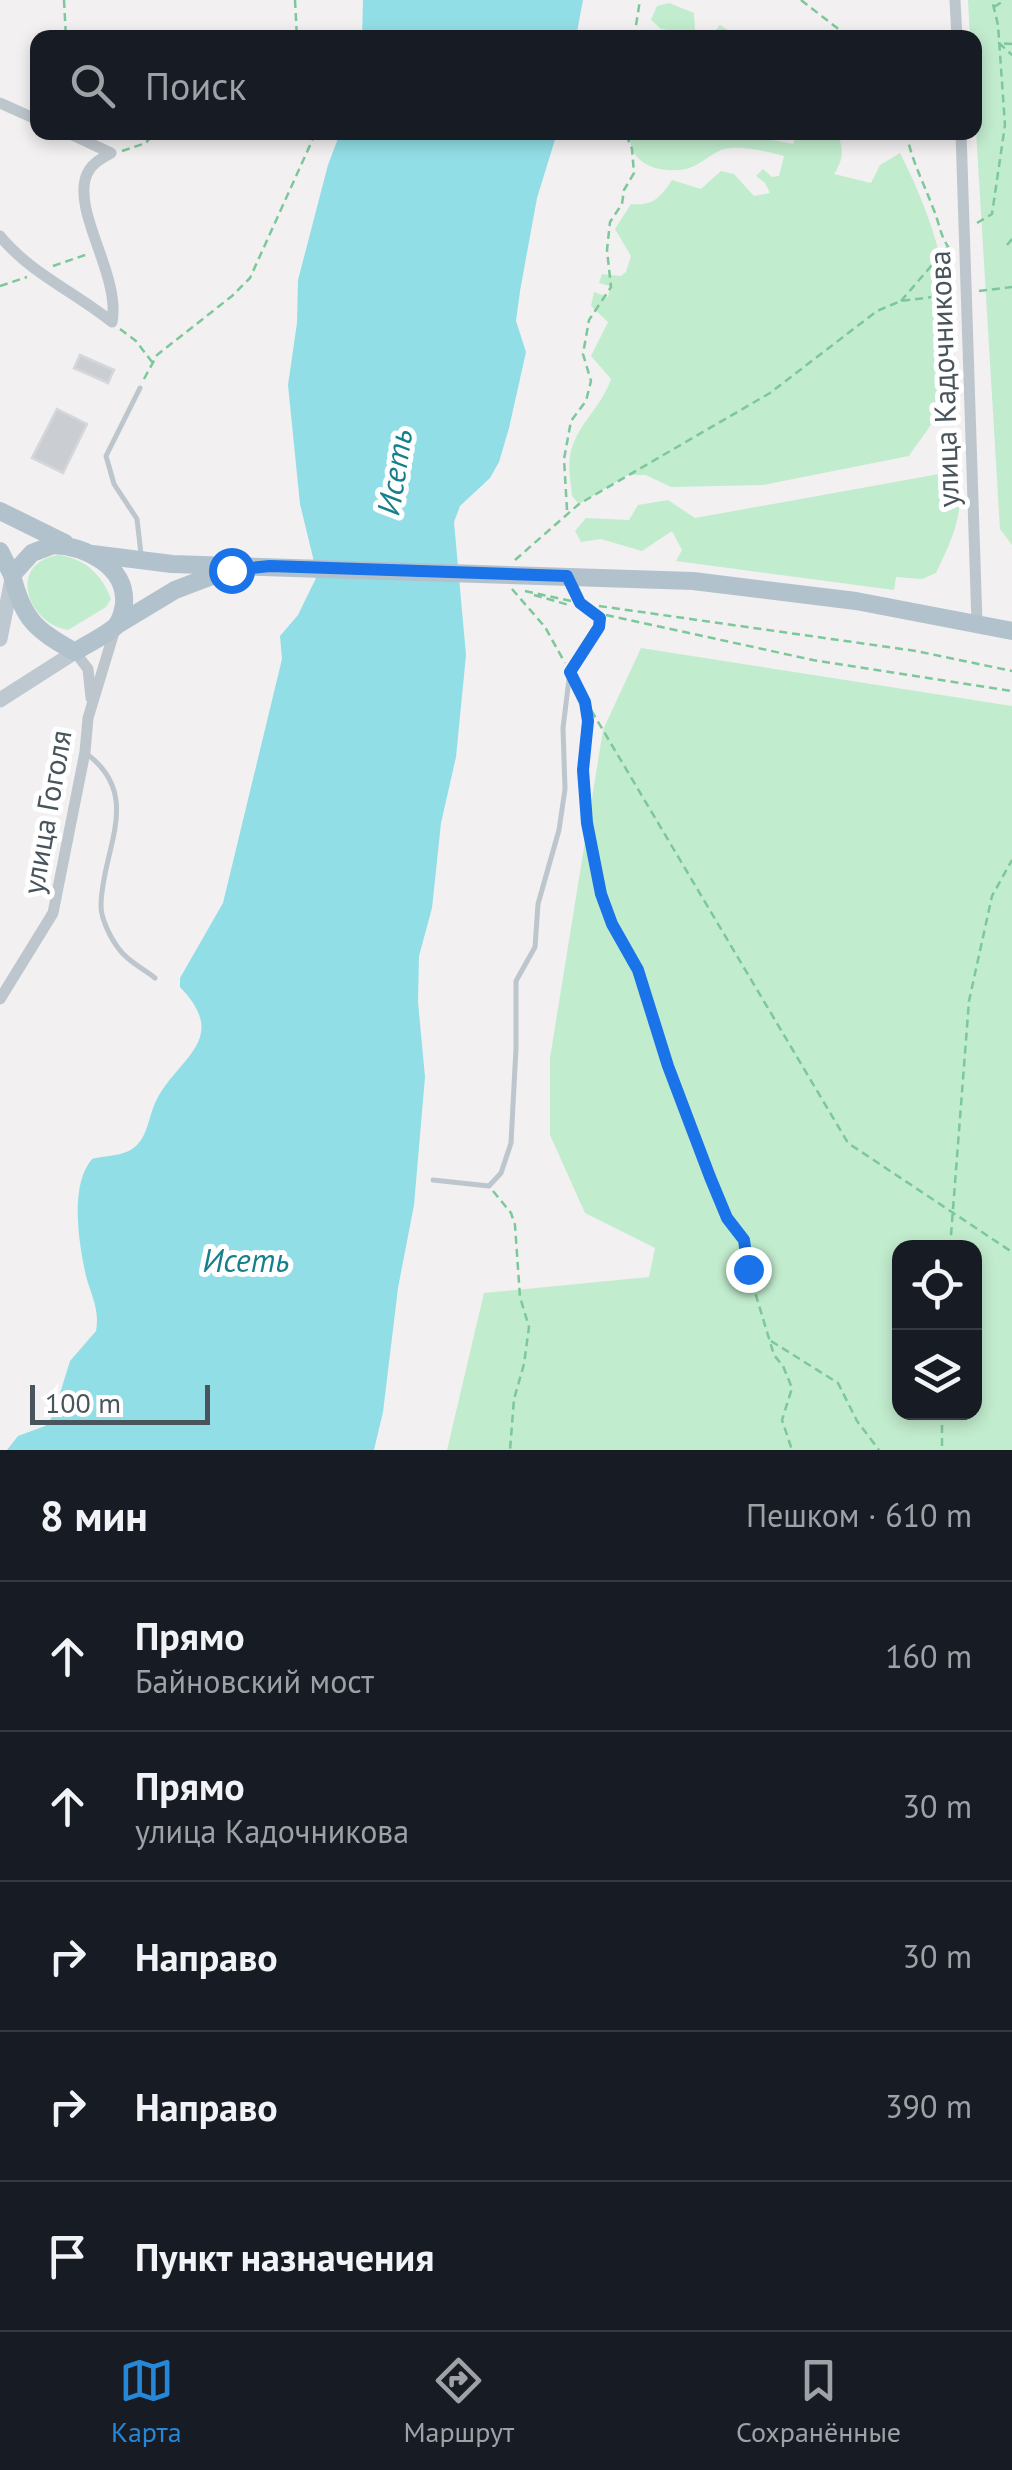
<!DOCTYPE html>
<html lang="ru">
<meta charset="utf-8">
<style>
body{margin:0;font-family:"PT Sans",sans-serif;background:#242831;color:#f1f3f6}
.controls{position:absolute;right:30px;bottom:30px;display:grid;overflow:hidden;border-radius:20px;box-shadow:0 5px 15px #0003}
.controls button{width:90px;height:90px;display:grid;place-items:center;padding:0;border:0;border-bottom:2px solid #363941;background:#171b24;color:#f1f3f6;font:50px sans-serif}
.scale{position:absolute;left:30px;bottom:25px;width:180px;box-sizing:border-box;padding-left:10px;border:5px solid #49555c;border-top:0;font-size:28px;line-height:35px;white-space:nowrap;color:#49555c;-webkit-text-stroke:8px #fff;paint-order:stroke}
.stop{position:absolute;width:30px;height:30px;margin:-22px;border:8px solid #1a73e8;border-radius:50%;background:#fff}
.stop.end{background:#1a73e8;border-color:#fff;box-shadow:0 2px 10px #0008}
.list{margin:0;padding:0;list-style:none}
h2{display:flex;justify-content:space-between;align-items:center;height:130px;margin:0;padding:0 40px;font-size:42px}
h2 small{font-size:32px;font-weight:400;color:#9ea1a6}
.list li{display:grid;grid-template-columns:65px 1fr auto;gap:30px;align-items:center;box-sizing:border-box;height:150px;padding:0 40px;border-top:2px solid #363941}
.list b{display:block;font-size:38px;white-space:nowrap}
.list p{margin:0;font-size:32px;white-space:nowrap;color:#9ea1a6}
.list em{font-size:32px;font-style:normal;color:#9ea1a6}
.icon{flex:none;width:55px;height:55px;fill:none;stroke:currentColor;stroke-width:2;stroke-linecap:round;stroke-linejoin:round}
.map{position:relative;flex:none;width:1012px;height:1450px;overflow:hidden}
.search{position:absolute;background:#171b24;box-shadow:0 5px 15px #0003;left:30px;right:30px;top:30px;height:110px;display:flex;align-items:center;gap:25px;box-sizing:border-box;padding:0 35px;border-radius:20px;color:#9ea1a6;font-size:38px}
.sheet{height:880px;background:#171b24}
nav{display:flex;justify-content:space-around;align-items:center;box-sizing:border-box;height:140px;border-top:2px solid #363941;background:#171b24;font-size:28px;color:#9ea1a6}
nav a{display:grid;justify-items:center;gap:5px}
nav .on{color:#2687d6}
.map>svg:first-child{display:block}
.green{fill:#c2ecce;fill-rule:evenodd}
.water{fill:#92dee6}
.building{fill:#caced2;stroke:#d4d7db;stroke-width:2.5}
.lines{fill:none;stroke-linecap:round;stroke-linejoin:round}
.path{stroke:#7cc89a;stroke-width:2.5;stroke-dasharray:8 5;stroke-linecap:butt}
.lane{stroke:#bdc6cc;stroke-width:5}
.street{stroke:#bdc6cc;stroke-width:11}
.secondary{stroke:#bdc8d0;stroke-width:15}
.primary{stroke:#b2c2cd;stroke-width:18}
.route{stroke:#1a73e8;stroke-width:12}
.labels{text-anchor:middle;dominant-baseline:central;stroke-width:10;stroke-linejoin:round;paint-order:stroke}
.street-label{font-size:30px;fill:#49555c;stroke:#fff}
.water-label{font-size:32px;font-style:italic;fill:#15808c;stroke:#fff}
</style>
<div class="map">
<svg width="1012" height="1450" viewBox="0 0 1012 1450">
<rect width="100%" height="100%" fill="#f2f0f0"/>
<path class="green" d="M968,0H1012V545L1000,529L975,113L974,38L970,37Z
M669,3L694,13L695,30L713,33L720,25L738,37H685L682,32L661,29L651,20L657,6Z
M633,133H763V138L793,144L797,133H838C843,151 844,158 834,174L871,183L880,165L900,153C940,231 970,331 935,417C929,430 917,443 909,456L763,485L671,487L646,475H628L579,504L572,496C571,484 568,468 570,456C575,426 602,407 611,379L591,356L608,322L591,306L594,292L608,297L610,286L599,283L602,274L621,276L626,272L631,256L615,229L631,204C653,206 660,198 672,180L701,189L721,171L734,174L754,196L770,193L765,183L756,176L763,169L772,177L779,176L784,156C768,152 738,144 721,150C709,155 699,166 686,169C659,174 628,164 630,134Z
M950,472C973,499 949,546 936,573L922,579L896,577L894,590L676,561L682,550L672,531L642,551L601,539L581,542L575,531L586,518L629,520L638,505L668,500L695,518Z
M58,555C84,558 102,574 111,599L106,607L68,630C28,624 6,564 58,555Z
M641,648L1012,706V1450H447L484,1293L649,1277L655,1248L585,1213L550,1135V1058L603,730ZM900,1248H974V1412H900Z"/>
<path class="water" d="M363,0H583L576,37L362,38Z
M340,133H557L537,198L520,291L516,321L526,352L509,428L499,462L490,478L460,506L454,522L466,655L456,757L441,823L432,908L419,956L418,1002L425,1077L414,1205L398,1288L383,1412L374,1450H7L18,1436L45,1426L53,1416L70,1361L96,1331C100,1310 91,1295 86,1276C79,1244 69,1186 92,1159C106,1155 125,1157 137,1145C148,1134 149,1115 156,1101C178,1057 231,1040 180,987V978L223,903L282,659L280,636L298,615L316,578V570L300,504L288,385L297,323L298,280L328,165Z"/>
<path class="building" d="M80,355L114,370L108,383L74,368Z
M57,409L87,424L63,473L32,458Z"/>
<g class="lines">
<path class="path" d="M64,0L66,38
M295,0L297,38
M801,0L850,38
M994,7L1005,0
M634,38L640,0
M1012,44L999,43L1012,55
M906,132C912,162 923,181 933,208C940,224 940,238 952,252
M122,151L146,143L154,132
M977,223L992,214L1005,125L998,25L992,0
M1007,245L1012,239
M53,266L88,254
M0,286L27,277
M979,291L1012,287
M901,301L951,243
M120,329L136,341L152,362
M144,379L157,355L232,296L250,278L316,132
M567,510L564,459L571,421L586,401L591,381L583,354L589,320L611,287L607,250L610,222L622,204L624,190L634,173L632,149L625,132
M515,560L579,504L770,393L877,311L901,301L956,294
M512,589L545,627L565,663
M525,591L571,601
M534,595L569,605
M599,606L916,651L1012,671
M606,615L813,660L1012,691
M578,688L848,1143L1012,1252
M585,704L588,721L583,770L587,823L601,894L612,925L638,970L668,1066L710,1177L727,1218L744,1240L748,1269L774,1355L783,1366L792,1388L782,1420L792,1450
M493,1191L511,1213L515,1225L520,1297L529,1327L524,1364L514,1399L510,1450
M950,1248L969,1001L992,896L1012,860
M771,1341L838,1383L857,1421L879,1450
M942,1412V1450"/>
<path class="lane" d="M140,388L106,456L114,484L137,519L141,554
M87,754C144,797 101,851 101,906C101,919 111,939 119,949C127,961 144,969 155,978
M433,1180L489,1186L501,1173L511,1143L516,1048V981L535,947L538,904L559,830L565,789L563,728L570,671L599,627V619L580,603L571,583"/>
<path class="street" d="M955,0L957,38
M0,103L38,120
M66,132L111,153
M961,132L977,624
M0,236C30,273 75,292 112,322C121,275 71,211 87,174C92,163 101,159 111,153
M75,652L88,669L91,698
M0,999L53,913L85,752L88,718L115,629"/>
<path class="secondary" d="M0,639L12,579
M0,700L75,652"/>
<path class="primary" d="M0,511L65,543
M53,545C85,546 127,566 124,604C123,611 120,621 116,626C105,636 87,644 75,652C36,630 23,620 12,575L32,553Z
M0,551L12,575
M92,554L172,564L693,581L856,601L1012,631
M117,625L175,590L225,571"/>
</g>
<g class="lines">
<path class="route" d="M231,570L270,566L567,576L580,603L600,618L599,627L570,672L585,702L588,721L583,770L587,823L601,894L612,924L638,970L668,1066L710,1177L727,1218L744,1240L748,1269"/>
</g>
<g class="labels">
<g class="street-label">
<text transform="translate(943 379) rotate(-92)">улица Кадочникова</text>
<text transform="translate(46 812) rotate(-80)">улица Гоголя</text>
</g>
<g class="water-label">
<text transform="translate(394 472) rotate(-81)">Исеть</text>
<text x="246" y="1260">Исеть</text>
</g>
</g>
</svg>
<div class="controls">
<button><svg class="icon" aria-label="locate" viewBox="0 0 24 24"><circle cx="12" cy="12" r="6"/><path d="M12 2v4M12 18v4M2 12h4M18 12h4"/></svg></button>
<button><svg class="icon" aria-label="layers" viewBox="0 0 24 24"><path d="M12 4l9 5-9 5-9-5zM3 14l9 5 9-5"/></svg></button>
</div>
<div class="scale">100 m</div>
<div class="stop" style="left:231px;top:570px"></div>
<div class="stop end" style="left:748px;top:1269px"></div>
<div class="search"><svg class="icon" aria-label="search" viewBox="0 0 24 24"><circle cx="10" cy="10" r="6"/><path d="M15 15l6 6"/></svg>Поиск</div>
</div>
<section class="sheet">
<h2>8 мин<small>Пешком · 610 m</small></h2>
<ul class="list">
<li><svg class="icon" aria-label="ahead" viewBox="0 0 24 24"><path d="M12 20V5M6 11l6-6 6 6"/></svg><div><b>Прямо</b><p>Байновский мост</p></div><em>160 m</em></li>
<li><svg class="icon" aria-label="ahead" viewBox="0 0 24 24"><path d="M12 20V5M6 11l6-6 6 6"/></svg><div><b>Прямо</b><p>улица Кадочникова</p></div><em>30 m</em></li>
<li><svg class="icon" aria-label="right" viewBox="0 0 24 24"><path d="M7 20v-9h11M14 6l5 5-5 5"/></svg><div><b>Направо</b></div><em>30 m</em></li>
<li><svg class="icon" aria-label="right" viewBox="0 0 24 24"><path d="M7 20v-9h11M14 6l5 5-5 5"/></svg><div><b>Направо</b></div><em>390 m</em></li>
<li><svg class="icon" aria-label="arrive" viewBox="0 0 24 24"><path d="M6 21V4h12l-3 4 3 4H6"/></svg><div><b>Пункт назначения</b></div></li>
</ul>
</section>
<nav>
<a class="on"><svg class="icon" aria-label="map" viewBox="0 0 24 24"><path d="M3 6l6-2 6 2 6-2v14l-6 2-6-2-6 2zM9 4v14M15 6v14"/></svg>Карта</a>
<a><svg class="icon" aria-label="directions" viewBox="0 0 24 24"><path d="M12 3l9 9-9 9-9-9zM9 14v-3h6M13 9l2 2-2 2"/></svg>Маршрут</a>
<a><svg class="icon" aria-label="saved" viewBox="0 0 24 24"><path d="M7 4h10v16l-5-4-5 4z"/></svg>Сохранённые</a>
</nav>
